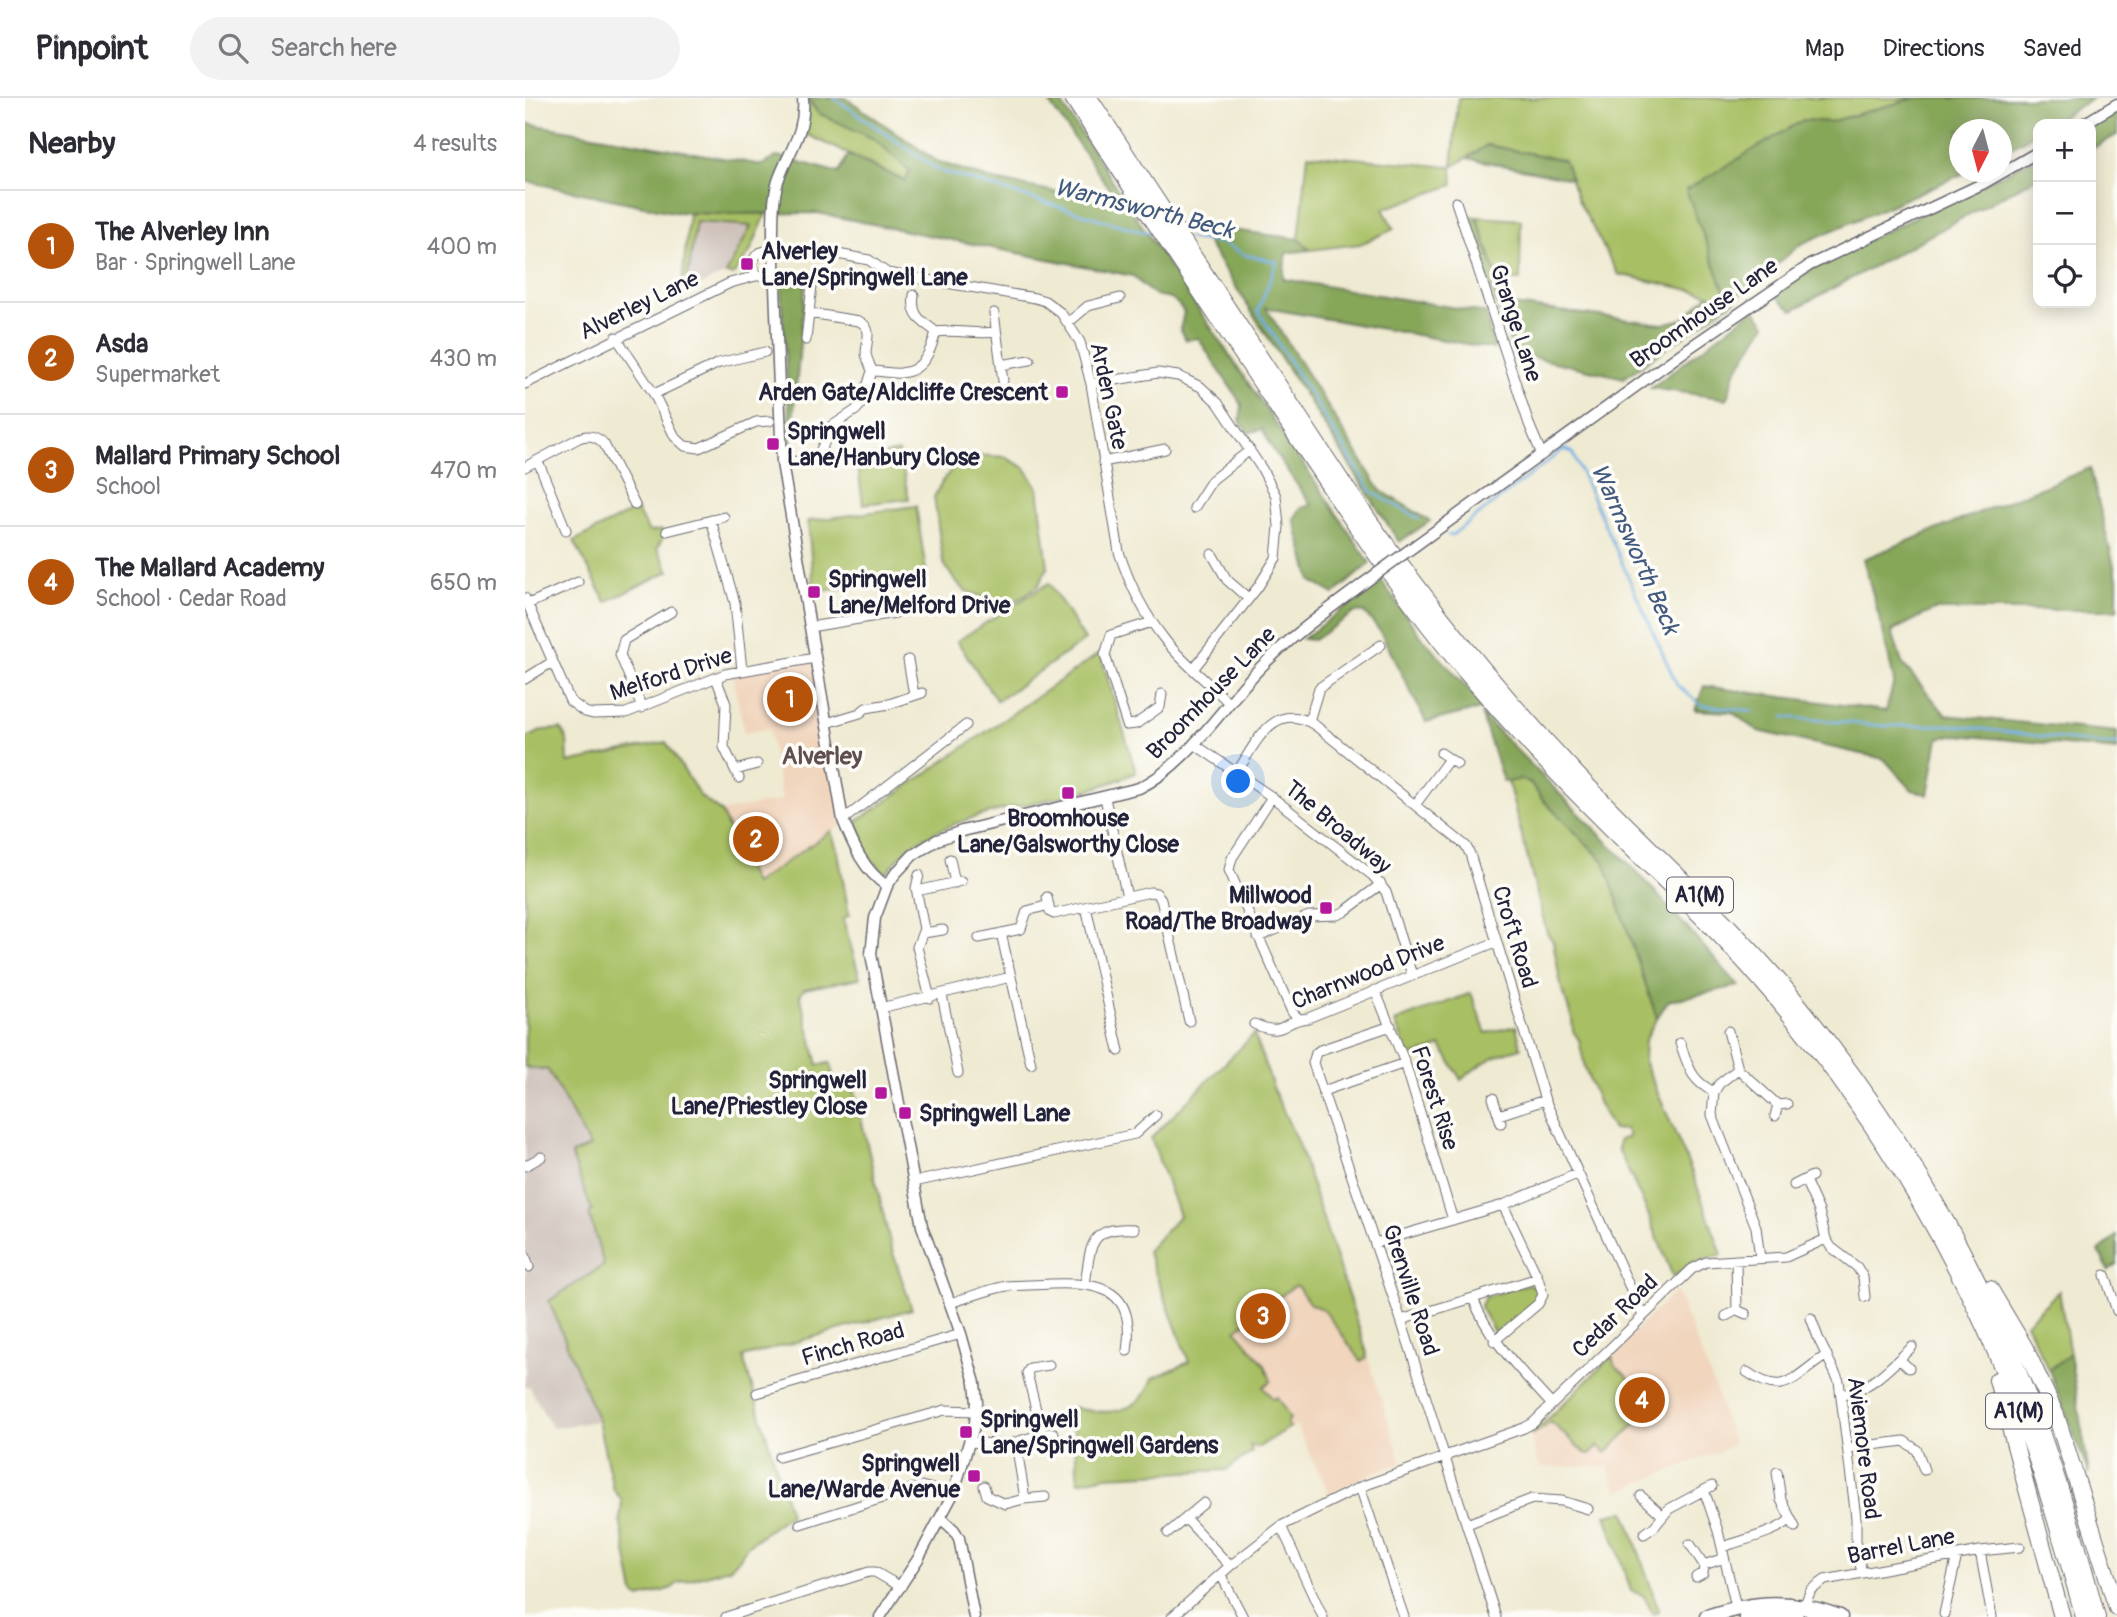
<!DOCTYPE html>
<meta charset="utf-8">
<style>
body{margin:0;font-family:Pangolin,sans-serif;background:#f2f2f3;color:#2b2b33}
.controls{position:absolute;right:21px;top:21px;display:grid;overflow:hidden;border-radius:14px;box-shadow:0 4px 18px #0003}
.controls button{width:63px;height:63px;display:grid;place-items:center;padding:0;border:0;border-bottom:2px solid #e1e1e2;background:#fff;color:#2b2b33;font:35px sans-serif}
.compass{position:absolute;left:1424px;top:21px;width:63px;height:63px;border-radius:50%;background:#fff;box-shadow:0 4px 18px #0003;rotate:186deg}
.you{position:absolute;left:714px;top:684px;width:24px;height:24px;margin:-18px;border:5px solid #fff;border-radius:50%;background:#1a73e8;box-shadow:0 0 0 10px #1a73e833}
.badge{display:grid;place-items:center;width:46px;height:46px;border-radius:50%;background:#b45309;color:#fff;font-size:23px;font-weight:700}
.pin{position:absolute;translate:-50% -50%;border:4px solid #fff;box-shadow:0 2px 7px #0006}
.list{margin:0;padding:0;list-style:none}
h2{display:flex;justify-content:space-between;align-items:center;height:91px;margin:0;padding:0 28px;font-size:30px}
h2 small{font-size:23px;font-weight:400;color:#7c7c81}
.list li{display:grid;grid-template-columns:46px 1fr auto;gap:21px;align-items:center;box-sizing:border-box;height:112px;padding:0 28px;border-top:2px solid #e1e1e2}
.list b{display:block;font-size:26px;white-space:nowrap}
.list p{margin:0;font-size:23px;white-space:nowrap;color:#7c7c81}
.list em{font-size:23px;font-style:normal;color:#7c7c81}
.icon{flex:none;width:38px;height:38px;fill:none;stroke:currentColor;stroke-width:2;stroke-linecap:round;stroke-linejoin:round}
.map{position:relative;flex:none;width:1592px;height:1519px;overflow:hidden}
header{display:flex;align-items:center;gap:42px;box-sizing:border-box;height:98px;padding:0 35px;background:#fff;border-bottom:2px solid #e1e1e2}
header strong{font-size:33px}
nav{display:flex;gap:38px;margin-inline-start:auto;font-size:24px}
.search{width:490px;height:63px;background:#f2f2f3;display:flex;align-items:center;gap:18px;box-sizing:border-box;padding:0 24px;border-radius:38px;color:#7c7c81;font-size:26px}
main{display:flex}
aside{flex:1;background:#fff}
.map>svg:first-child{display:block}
.built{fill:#f1d5bd}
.industrial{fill:#cec1ba}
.green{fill:#a8bf63;stroke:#65704f;stroke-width:2}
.forest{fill:#86a659;stroke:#54644a;stroke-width:2}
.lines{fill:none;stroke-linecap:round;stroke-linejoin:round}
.stream{stroke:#71afe4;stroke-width:2.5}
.minor-casing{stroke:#6a6870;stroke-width:11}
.tertiary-casing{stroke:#6a6870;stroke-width:13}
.primary-casing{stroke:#6a6870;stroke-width:17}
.motorway-casing{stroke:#6a6870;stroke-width:18}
.minor{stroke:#fff;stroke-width:9}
.tertiary{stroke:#fff;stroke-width:10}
.primary{stroke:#fff;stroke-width:14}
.motorway{stroke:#fff;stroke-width:16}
.tertiary-bridge-casing{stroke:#6a6870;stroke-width:13;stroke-linecap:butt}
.tertiary-bridge{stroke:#fff;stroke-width:10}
.poi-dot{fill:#b5179e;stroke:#fdfcf7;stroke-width:2.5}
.labels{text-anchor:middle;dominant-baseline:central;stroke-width:7;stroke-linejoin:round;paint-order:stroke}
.shield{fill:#fdfcf7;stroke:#646373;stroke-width:2}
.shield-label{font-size:21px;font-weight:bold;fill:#22223b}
.poi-label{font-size:23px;font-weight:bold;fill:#22223b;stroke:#fdfcf7;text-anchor:start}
.street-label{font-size:23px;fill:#22223b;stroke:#fdfcf7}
.water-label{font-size:24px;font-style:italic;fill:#425a7f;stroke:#fdfcf7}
.neighbourhood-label{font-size:24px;font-weight:bold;fill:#5f4f50;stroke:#fdfcf7}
</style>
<header>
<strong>Pinpoint</strong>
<div class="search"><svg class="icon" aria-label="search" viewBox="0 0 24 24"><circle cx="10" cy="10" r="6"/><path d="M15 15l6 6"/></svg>Search here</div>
<nav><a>Map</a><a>Directions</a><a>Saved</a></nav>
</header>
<main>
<aside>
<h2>Nearby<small>4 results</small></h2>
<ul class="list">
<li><span class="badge">1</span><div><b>The Alverley Inn</b><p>Bar · Springwell Lane</p></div><em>400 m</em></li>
<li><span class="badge">2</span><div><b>Asda</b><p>Supermarket</p></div><em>430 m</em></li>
<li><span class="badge">3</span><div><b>Mallard Primary School</b><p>School</p></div><em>470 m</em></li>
<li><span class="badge">4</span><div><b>The Mallard Academy</b><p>School · Cedar Road</p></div><em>650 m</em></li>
</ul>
</aside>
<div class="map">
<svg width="1592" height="1519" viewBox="0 0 1592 1519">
<rect width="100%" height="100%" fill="#fdfcf7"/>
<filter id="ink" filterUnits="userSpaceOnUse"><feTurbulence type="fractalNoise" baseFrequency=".0143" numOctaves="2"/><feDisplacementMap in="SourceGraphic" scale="14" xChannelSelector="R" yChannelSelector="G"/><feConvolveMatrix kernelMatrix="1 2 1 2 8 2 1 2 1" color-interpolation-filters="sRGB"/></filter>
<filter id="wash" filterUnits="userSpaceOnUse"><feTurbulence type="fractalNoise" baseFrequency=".00686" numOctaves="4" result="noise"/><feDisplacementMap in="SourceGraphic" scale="28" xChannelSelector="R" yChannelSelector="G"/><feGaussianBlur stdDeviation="1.57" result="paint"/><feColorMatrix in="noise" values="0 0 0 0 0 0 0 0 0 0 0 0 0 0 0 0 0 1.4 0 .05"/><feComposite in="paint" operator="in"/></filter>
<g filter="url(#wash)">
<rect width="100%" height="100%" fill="#efead2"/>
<path class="built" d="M286,557L318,726L229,786L196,714L257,702L244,630L219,635L207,572Z
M773,1045L877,1365L852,1373L804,1396L771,1327L727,1354L699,1269L637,1193L622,1153L653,1121L646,1091Z
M1151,1193L1190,1290L1209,1347L1093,1394L1083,1369H1015L1003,1334L1015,1326L1090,1253L1098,1252V1245Z"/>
<path class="industrial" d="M171,124L226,128L201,176L161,193Z
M0,969L23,972L65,1050L46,1057L67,1114L64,1116L79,1167L24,1203L73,1323L27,1330L4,1288L0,1289Z"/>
<path class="green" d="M933,0H1390L1305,24L1278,22L1205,206L1184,196L1093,176L1053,102L1039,62L963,47L927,69L928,87L858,111L869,131L835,146L785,152L774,141L783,56L927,69Z
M283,2L293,15L349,40L385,73L380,83L281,36Z
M164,115L241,116L225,154L208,177L201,176L226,128L171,124L161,193L156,197Z
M952,119L996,122L995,182H973Z
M374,354L384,401L338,406L332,362Z
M449,357L480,359L500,370L513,390L523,469L513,488L492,502L473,504L441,493L430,483L418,464L409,399L419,381L431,366Z
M391,408L402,480L289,494L283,423Z
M111,411L124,434L137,432L139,438L132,450L144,473L81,504L49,443Z
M524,485L560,542L472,603L432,543Z
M575,555L611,674C540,709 453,703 386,748C377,754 369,766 361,775L344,760L331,724Z
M36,631L42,641L43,665L141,644L175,698L196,714L229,786L306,733L313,754L324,817L318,821L335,880L279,891L275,897L293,967L305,965L309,982L326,977L366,1149L387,1211L218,1259L265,1416L222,1448L215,1460L204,1470L153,1485L147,1490L115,1500L109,1496L95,1422L97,1403L88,1390L73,1323L24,1203L79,1167L64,1116L67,1113L46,1056L65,1049L23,972L0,969V641L18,632Z
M991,681H997L1005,685L1019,703L1079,763L1132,920L1120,942L1119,963L1167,1074L1197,1157L1168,1164L1148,1179L1119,1106L1093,1051L1094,1042L1104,1039L1101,1031L1088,1032L1074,1006L1060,970L1054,942L1048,933L1047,921L1036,888L1028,843L1022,835L983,684Z
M946,895L961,935L991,928L996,950C969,957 957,964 936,982L916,948L884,959L870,924C895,913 920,906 946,895Z
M729,936L750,995L773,1045L842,1255L841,1260L836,1263L799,1212L785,1206L772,1188H769L711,1232L740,1267L746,1283L738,1289L748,1301L752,1299L765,1320L762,1326L765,1329L734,1349L725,1347L727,1354L701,1372L581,1378L553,1384L547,1309C580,1318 615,1318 628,1280L664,1264L622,1153L654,1118L626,1040Z
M1003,1186L1012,1189L1015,1199L977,1233L969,1234L955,1209L960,1199Z
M1534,1193L1545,1256L1524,1272L1501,1225Z
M1087,1258L1089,1266L1126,1302L1119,1309L1123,1313L1081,1355L1073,1348L1065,1356L1060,1355L1026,1324L1008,1337L1005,1334L1020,1324Z
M1100,1413L1134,1513L1128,1515L1118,1497L1106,1493L1081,1417Z"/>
<path class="forest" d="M283,0H321L412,63L464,81L595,106L521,0H533L603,107L845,465L809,496L786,483L769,421L776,410L786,407L748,352L737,331L723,335L715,323L717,307L673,240L661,242L655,232L659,214C645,193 641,205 626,194C619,190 614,183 608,178L292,115L194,116L147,114L0,83V25L237,67L253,58L314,75L323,57L380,83L385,73L349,41L293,15Z
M1390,0H1568L1525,26H1513V33L1477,55L1476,32H1434V74H1442L1276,146L1205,206L1099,280L989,255L940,118L952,119L981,206L1137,226L1158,221L1184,196L1204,205L1161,92L1278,22L1305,24Z
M1592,14V37L1566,51V29Z
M962,47L1039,62L1046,81L942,60Z
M1513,59V79L1268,212L1247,195L1302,162Z
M671,127L774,141L785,152L761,155L758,181L961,215L969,251L741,210L855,392L905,423L874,444Z
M255,177L281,179L266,347Z
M1229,211L1241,226L1210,274L1202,301L1126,290Z
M1565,370L1592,480V512H1409L1367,533L1377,565L1421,617L1592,634V652L1431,637L1413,640L1403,697L1387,692L1359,661L1233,633L1207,614L1170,612L1179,588L1361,613L1369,583L1358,533L1338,461Z
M856,482L894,536L960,610L901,624L855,533L840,515L830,514L789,542L778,541Z
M956,616L1114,776L1214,888L1143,903L1132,920L1079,763L1019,703L1005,685L997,681L983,684L978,683Z
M1592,1137V1166L1583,1172L1574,1153Z
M1545,1256L1564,1376L1524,1272Z"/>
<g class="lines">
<path class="stream" d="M309,0L415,73L615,133L629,135
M663,140L697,145L720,157L752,164L733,213L847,394L893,420
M923,437H927L1039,351L1047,354L1152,587L1176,607L1228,613
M1259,619L1359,628L1426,627L1578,646H1592"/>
</g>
</g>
<g filter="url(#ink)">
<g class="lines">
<defs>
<path id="minor" d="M931,104L1004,326L1017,357
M297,153L344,162L362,175L510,200L520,203L536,215L555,244L566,286L594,454C604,485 620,517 640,542C658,565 683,584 703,604
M231,178C224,162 230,151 249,153
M389,197C386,219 396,222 411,234C432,231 451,237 471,234
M284,215L334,223C349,231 341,242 341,256C342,261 345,267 347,273
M469,215L478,283
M544,224L563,208L595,200
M91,239L129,296L150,339L160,348L174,350L231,324L245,323
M281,242L287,187
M476,267L505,262
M0,286L205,185L231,178L250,176
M566,286L633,275L653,278L676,289L693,305L737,371L751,398L754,428L751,460L733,489L669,570
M129,296L194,265L240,254
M13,363L41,432
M578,364L640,351
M257,365L281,362L294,356L307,328L331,312L337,305L347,273C357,273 367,276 376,275C399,273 406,252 411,234
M0,369L54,340C63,336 72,338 79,346L110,407
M669,410L687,382L725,352
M186,422L210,505L217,572
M142,433L199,419
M687,456L702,482L723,500
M0,500L45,603L60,614L68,616L101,615L200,576L290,560
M3,506L53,484
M627,524L586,537L580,557L602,627L611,626L635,609L637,596
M285,529L370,515
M383,562L389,597
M191,580L201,606L199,649L214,680
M0,581L27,564
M117,610L95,557L99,542L146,514
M784,623L794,590L856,547
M302,625L335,615L341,610L364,606L397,595
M669,646L747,699L848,778L861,794L887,877
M916,655L932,666
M211,672L232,666
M712,674C731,645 749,600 791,628L941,748L945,756L1020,1002L1118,1218
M747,699L707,760L704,772L767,914L773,920
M580,700L602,799
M890,707L924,661
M318,722L441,627
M425,761L430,785
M394,777L391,790L399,831L392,849L405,900
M392,793L436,783
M522,799L525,814L529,816L625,794L631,795L636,801L664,923
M561,809L594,953
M398,835L418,832
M476,835L506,966
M733,839L784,818L812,817L819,814L856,786
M454,840L496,831L502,813L524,807
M850,892L880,965L928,1122
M417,897L433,975
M355,910L486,879
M729,926C762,940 756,922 783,920L971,844
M866,928L795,952L791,955L788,965L876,1222L971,1519
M1203,933L1213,971L1253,1007
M1155,945C1164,969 1165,982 1189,994
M1213,971L1194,986L1189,994L1187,1017L1231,1129L1235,1160
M798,993L880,965
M968,1000L976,1025
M974,1017L1020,1002
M1250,1018L1253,1007L1262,1006
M0,1068L16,1059
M1280,1082L1294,1113L1301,1141L1306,1149L1332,1169L1338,1179L1340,1199
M389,1084L610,1036L631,1017
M1269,1087L1287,1078
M850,1145L978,1107L1052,1076
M0,1157L4,1169
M1211,1162L1212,1212
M1580,1177L1592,1213
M560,1186C566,1148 563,1128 609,1131
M948,1200C964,1243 997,1273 1027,1307
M425,1205C443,1200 463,1191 482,1188C497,1187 511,1187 526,1186C578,1184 611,1192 602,1253
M1201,1218L1212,1212L1221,1216
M1286,1220L1294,1242L1314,1283L1331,1420V1448L1337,1475
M876,1222L1013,1180
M969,1243L1013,1206L1018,1197L1013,1180L978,1107
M1374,1261L1384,1270
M1222,1274C1261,1301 1268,1278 1302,1257
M232,1295L436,1236
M1317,1297C1347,1291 1365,1269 1387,1249
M517,1336L502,1275L505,1270L524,1267
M445,1344L481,1347L517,1336L529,1335
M491,1345L500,1401
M1323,1350L1379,1343L1392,1352L1399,1372
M920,1358L999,1330L1008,1325L1167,1171L1181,1164L1261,1159L1301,1141
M254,1359L420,1312L451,1313
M1252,1374L1256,1402L1270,1429
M459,1388L462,1398L480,1406L499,1401L520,1399
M835,1389L879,1519
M1179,1392L1193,1433L1211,1509
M1116,1398L1137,1417
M661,1421L705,1468
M275,1426L396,1388L428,1396
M942,1426L1007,1401L1037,1403L1063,1411
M756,1428L798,1519
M643,1435L679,1405
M1119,1436L1129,1429L1144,1411L1187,1388
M1165,1446L1179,1467L1178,1475L1171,1479
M1198,1449C1220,1441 1247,1436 1265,1422
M1455,1453L1467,1519
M1179,1467L1199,1460
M696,1477L718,1519
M1279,1508L1286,1492L1300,1482L1455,1453L1495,1449
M1419,1516L1432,1457
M201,1519L344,1474H350L376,1489
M647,1519L705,1468L756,1428L835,1389L920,1359"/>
<path id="tertiary" d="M278,0C281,35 264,52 253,83C248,100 248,119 248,138L257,365L318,722C328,747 339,773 362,788
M1558,26L1592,6
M891,447L1164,250L1285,167L1459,85L1513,54
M417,1421L429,1432L434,1440L449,1519
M355,1519L393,1461L428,1396L450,1325L452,1304L450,1285L436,1236L397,1128L346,856L350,820L362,788L370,776L388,757L412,742L437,733L614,690C661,668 698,608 735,570C766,538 803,512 839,485"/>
<path id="primary" d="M1182,1519C1230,1503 1267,1501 1315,1519
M1221,1519L1244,1517L1271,1519"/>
<path id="motorway" d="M548,0C610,96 674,191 737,286C801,384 865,482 940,573C986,627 1034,679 1085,729C1136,779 1188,827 1235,881C1354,1018 1449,1179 1508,1350C1527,1406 1543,1463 1559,1519
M564,0L817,384C889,489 968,589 1056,681C1128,757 1207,825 1273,906C1374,1030 1456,1170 1511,1320C1535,1385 1554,1452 1572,1519
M1465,1191L1500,1250L1531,1317L1592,1510
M1472,1282L1537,1519"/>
</defs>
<use href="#minor" class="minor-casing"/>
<use href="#tertiary" class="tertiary-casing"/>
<use href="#primary" class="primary-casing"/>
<use href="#motorway" class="motorway-casing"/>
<use href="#minor" class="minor"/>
<use href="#tertiary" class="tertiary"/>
<use href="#primary" class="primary"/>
<use href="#motorway" class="motorway"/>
<defs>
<path id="tertiary-bridge" d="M839,485L891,447"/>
</defs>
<use href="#tertiary-bridge" class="tertiary-bridge-casing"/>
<use href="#tertiary-bridge" class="tertiary-bridge"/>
</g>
</g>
<g class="poi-dot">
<rect x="215" y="159" width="14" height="14" rx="3.5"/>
<rect x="530" y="287" width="14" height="14" rx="3.5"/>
<rect x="241" y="339" width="14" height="14" rx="3.5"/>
<rect x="282" y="487" width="14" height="14" rx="3.5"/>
<rect x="536" y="688" width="14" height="14" rx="3.5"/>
<rect x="794" y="803" width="14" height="14" rx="3.5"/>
<rect x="349" y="988" width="14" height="14" rx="3.5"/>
<rect x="373" y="1008" width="14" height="14" rx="3.5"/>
<rect x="434" y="1327" width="14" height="14" rx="3.5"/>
<rect x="442" y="1371" width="14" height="14" rx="3.5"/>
</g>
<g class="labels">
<g class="shield">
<rect x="1142" y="779.5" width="66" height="35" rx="5"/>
<rect x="1461" y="1295.5" width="66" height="35" rx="5"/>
</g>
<g class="shield-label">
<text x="1175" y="797">A1(M)</text>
<text x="1494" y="1313">A1(M)</text>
</g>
<g class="poi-label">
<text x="236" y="153">Alverley<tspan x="236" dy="26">Lane/Springwell Lane</tspan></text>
<text x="523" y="294" text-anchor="end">Arden Gate/Aldcliffe Crescent</text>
<text x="262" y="333">Springwell<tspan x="262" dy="26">Lane/Hanbury Close</tspan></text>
<text x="303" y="481">Springwell<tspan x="303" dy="26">Lane/Melford Drive</tspan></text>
<text x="543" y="720" text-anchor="middle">Broomhouse<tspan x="543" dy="26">Lane/Galsworthy Close</tspan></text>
<text x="787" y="797" text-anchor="end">Millwood<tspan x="787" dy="26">Road/The Broadway</tspan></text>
<text x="342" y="982" text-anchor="end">Springwell<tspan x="342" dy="26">Lane/Priestley Close</tspan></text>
<text x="394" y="1015">Springwell Lane</text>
<text x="455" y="1321">Springwell<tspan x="455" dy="26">Lane/Springwell Gardens</tspan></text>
<text x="435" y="1365" text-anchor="end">Springwell<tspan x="435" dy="26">Lane/Warde Avenue</tspan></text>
</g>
<g class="street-label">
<text transform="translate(114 207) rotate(-26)">Alverley Lane</text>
<text transform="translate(1179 215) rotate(-35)">Broomhouse Lane</text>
<text transform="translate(991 225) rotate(72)">Grange Lane</text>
<text transform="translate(584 298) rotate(78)">Arden Gate</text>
<text transform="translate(146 576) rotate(-18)">Melford Drive</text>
<text transform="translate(686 595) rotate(-46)">Broomhouse Lane</text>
<text transform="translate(813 729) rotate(40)">The Broadway</text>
<text transform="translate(990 839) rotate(73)">Croft Road</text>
<text transform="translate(843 874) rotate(-22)">Charnwood Drive</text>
<text transform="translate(910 1000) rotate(72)">Forest Rise</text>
<text transform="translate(886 1192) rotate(72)">Grenville Road</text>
<text transform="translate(1090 1218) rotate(-44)">Cedar Road</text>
<text transform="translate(328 1246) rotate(-16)">Finch Road</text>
<text transform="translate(1339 1350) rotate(83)">Aviemore Road</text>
<text transform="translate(1376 1448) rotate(-11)">Barrel Lane</text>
</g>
<g class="water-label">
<text transform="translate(619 111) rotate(14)">Warmsworth Beck</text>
<text transform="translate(1110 451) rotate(66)">Warmsworth Beck</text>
</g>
<g class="neighbourhood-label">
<text x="297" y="658">Alverley</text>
</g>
</g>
</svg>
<div class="controls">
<button>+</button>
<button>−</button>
<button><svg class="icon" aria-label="locate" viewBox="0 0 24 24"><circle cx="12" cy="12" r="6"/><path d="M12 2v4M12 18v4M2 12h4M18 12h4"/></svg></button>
</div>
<svg class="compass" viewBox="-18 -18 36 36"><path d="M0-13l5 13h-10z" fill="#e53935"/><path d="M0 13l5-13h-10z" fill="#7c7c81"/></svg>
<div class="you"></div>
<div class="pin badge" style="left:265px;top:601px">1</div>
<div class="pin badge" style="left:231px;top:741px">2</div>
<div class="pin badge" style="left:738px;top:1218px">3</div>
<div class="pin badge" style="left:1117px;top:1302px">4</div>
</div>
</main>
